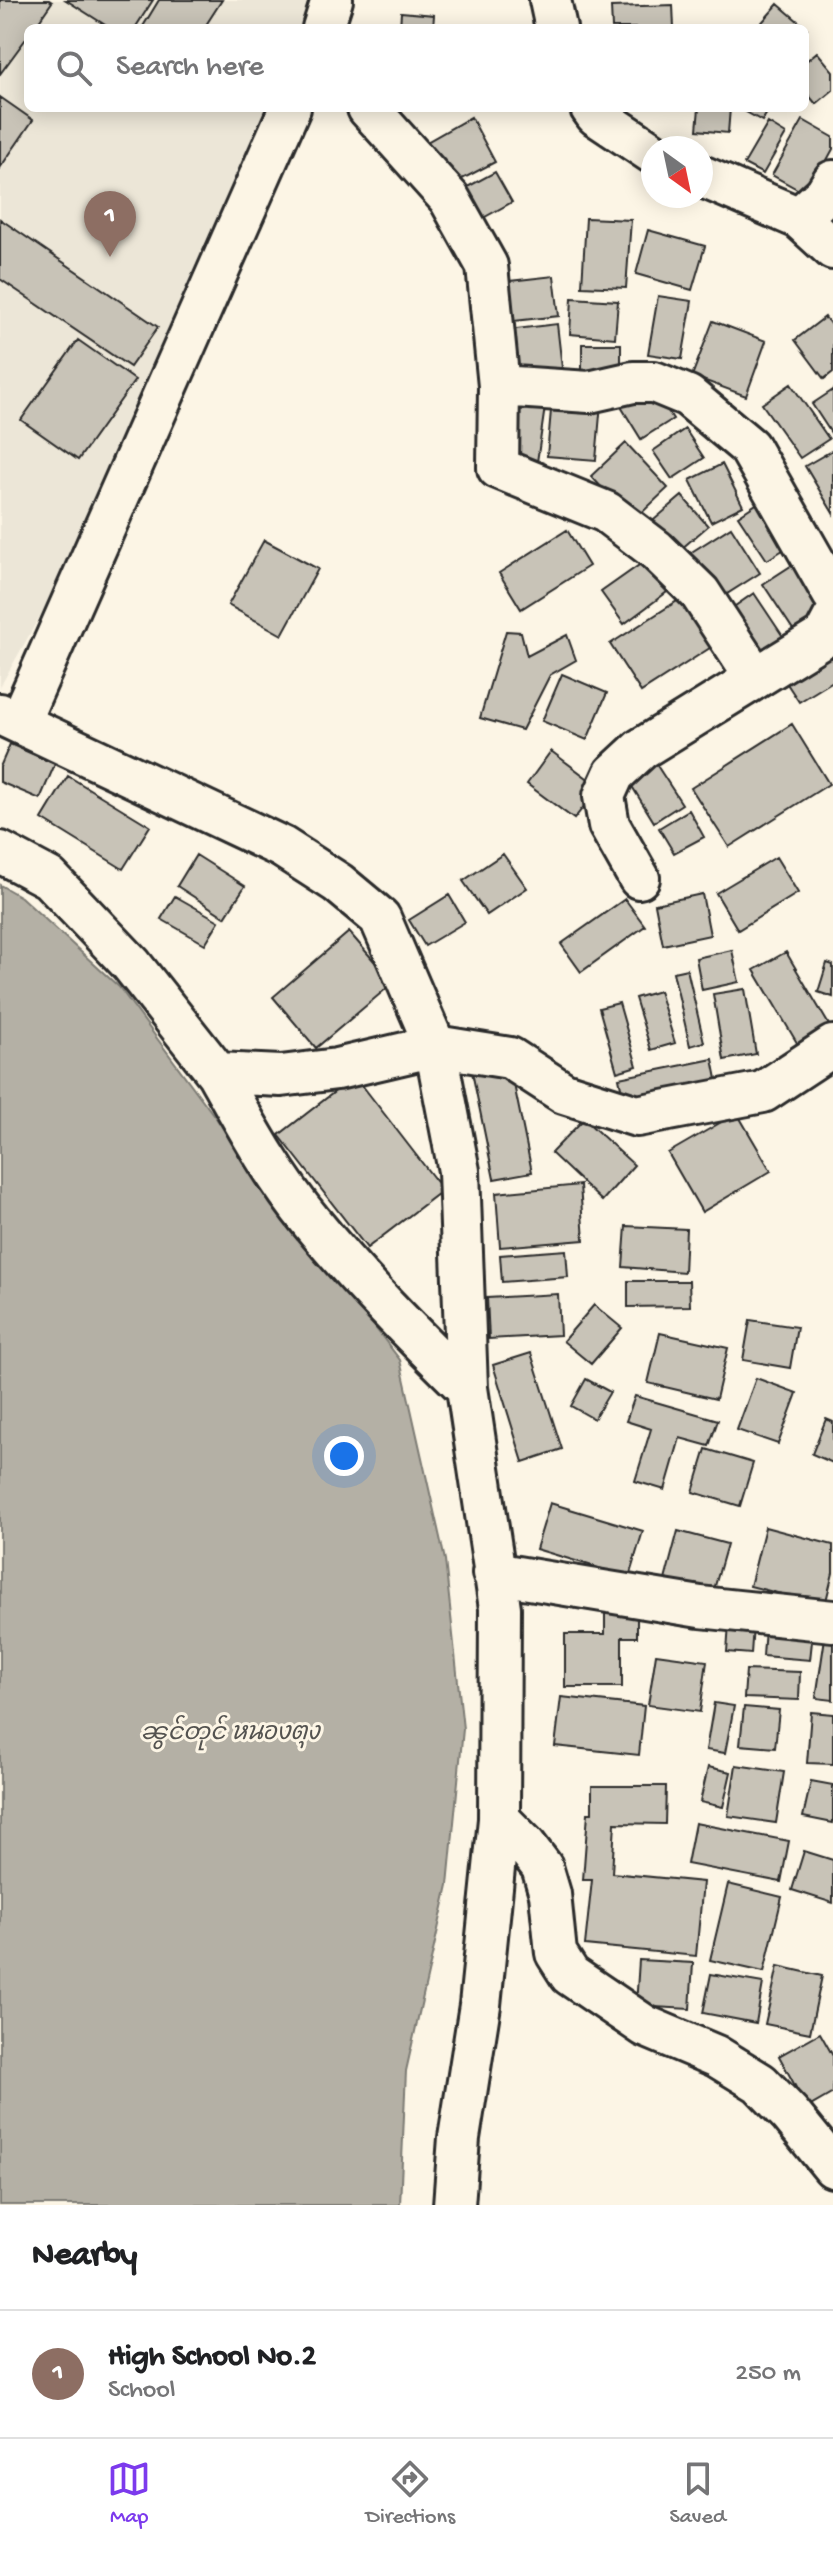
<!DOCTYPE html>
<meta charset="utf-8">
<style>
body{margin:0;font-family:"Gochi Hand","Noto Sans Myanmar","Playpen Sans Thai",sans-serif;background:#f2f2f2;color:#202124}
.compass{position:absolute;left:641px;top:136px;width:72px;height:72px;border-radius:50%;background:#fff;box-shadow:0 4px 20px #0003;rotate:147deg}
.you{position:absolute;left:344px;top:1456px;width:28px;height:28px;margin:-20px;border:6px solid #fff;border-radius:50%;background:#1a73e8;box-shadow:0 0 0 12px #1a73e833}
.badge{display:grid;place-items:center;width:52px;height:52px;border-radius:50%;background:#7c3aed;color:#fff;font-size:26px;font-weight:700}
.pin{position:absolute;translate:-50% -66px;filter:drop-shadow(0 2px 4px #0008)}
.pin::after{content:'';position:absolute;top:42px;width:28px;height:24px;background:inherit;clip-path:polygon(0 0,100% 0,50% 100%)}
.list{margin:0;padding:0;list-style:none}
h2{display:flex;justify-content:space-between;align-items:center;height:104px;margin:0;padding:0 32px;font-size:34px}
h2 small{font-size:26px;font-weight:400;color:#757577}
.list li{display:grid;grid-template-columns:52px 1fr auto;gap:24px;align-items:center;box-sizing:border-box;height:128px;padding:0 32px;border-top:2px solid #e0e0e0}
.list b{display:block;font-size:30px;white-space:nowrap}
.list p{margin:0;font-size:26px;white-space:nowrap;color:#757577}
.list em{font-size:26px;font-style:normal;color:#757577}
.icon{flex:none;width:44px;height:44px;fill:none;stroke:currentColor;stroke-width:2;stroke-linecap:round;stroke-linejoin:round}
.map{position:relative;flex:none;width:833px;height:2205px;overflow:hidden}
.search{position:absolute;background:#fff;box-shadow:0 4px 20px #0003;left:24px;right:24px;top:24px;height:88px;display:flex;align-items:center;gap:20px;box-sizing:border-box;padding:0 28px;border-radius:12px;color:#757577;font-size:30px}
.sheet{height:232px;background:#fff}
nav{display:flex;justify-content:space-around;align-items:center;box-sizing:border-box;height:112px;border-top:2px solid #e0e0e0;background:#fff;font-size:22px;color:#757577}
nav a{display:grid;justify-items:center;gap:4px}
nav .on{color:#7c3aed}
.map>svg:first-child{display:block}
.built{fill:#ece6d7}
.water{fill:#b4b0a5;stroke:#7d7b74;stroke-width:2}
.building{fill:#c8c3b7;stroke:#2b2b2b;stroke-width:2}
.lines{fill:none;stroke-linecap:round;stroke-linejoin:round}
.minor-casing{stroke:#2b2b2b;stroke-width:46}
.minor{stroke:#fcf5e5;stroke-width:40}
.labels{text-anchor:middle;dominant-baseline:central;stroke-width:6;stroke-linejoin:round;paint-order:stroke}
.water-label{font-size:24px;font-style:italic;fill:#545350;stroke:#fcf5e5}
</style>
<div class="map">
<svg width="833" height="2205" viewBox="0 0 833 2205">
<rect width="100%" height="100%" fill="#fcf5e5"/>
<filter id="ink" filterUnits="userSpaceOnUse"><feTurbulence type="fractalNoise" baseFrequency=".0125" numOctaves="2"/><feDisplacementMap in="SourceGraphic" scale="16" xChannelSelector="R" yChannelSelector="G"/><feConvolveMatrix kernelMatrix="1 2 1 2 8 2 1 2 1" color-interpolation-filters="sRGB"/></filter>
<g filter="url(#ink)">
<path class="built" d="M0,0H326L314,28H28V108H281L158,406L0,687Z"/>
<path class="water" d="M0,885L21,897L119,987L261,1179L400,1360L445,1560L463,1729L448,1885L406,2071L400,2205H0Z"/>
<path class="building" d="M0,0H49L52,2L34,28H28V36L0,74Z
M66,0H153L135,28H110Z
M159,0H222L204,28H142Z
M778,4L806,28H757Z
M673,5L674,28H612L611,7Z
M401,12L434,15L433,28H400Z
M817,52L833,71V90L816,104L805,91V62Z
M0,97L33,120L0,168Z
M699,108H730L728,133L697,130Z
M739,108H770L762,121Z
M471,117L495,162L443,189L420,146Z
M803,120L833,137V149L808,195L772,175Z
M768,123L786,134L763,174L744,164Z
M495,172L512,202L476,222L460,191Z
M586,218L631,220L626,288L582,286Z
M0,219L158,327L130,367L0,279Z
M648,230L705,246L692,290L636,274Z
M554,276L559,316L505,322L501,282Z
M658,296L692,301L682,359L648,354Z
M572,298L618,301L615,338L570,334Z
M825,317L833,328V372L824,379L795,340Z
M713,321L766,341L746,396L692,376Z
M557,324L562,368L513,374L507,330Z
M78,340L135,380L78,460L21,420Z
M582,344H621V378H582Z
M791,384L829,439L800,458L762,404Z
M652,386L673,419L641,439L620,405Z
M833,390V436L812,404Z
M520,396L546,400L537,462L511,459Z
M552,399L601,403L596,460L547,456Z
M685,429L704,458L672,479L653,451Z
M626,443L668,488L633,521L591,476Z
M833,450V513L805,466Z
M722,464L743,506L711,522L690,480Z
M770,495L799,540L767,560L738,516Z
M682,496L708,526L674,555L648,525Z
M731,527L760,573L719,599L690,553Z
M567,530L589,566L521,609L499,573Z
M264,540L318,569L282,635L228,605Z
M645,561L667,592L624,624L601,592Z
M794,564L825,611L794,631L763,584Z
M754,593L786,641L756,661L725,613Z
M682,598L713,646L641,692L610,644Z
M506,631L521,632L527,656L567,635L576,660L550,675L522,730L480,718Z
M833,639V681L799,702L780,673Z
M562,674L607,693L587,740L542,721Z
M792,724L829,784L729,847L691,788Z
M10,744L55,764L40,799L0,782V767Z
M551,751L599,787L574,819L527,784Z
M652,758L682,804L654,822L625,775Z
M68,776L150,826L123,869L42,819Z
M689,810L704,837L674,853L659,828Z
M503,854L527,888L487,915L463,881Z
M196,855L245,886L225,917L177,886Z
M776,857L798,893L738,930L716,893Z
M702,894L710,935L663,945L655,904Z
M449,895L465,922L425,946L409,920Z
M175,896L219,921L205,944L161,919Z
M625,899L645,926L581,972L561,944Z
M349,932L393,983L316,1048L273,997Z
M732,950L739,982L702,990L696,958Z
M786,952L832,1030L800,1048L754,970Z
M827,963L833,965V997L818,992Z
M687,969L704,1042L690,1046L673,972Z
M745,989L756,1054L724,1060L713,994Z
M659,991L675,1043L651,1050L635,998Z
M619,1003L637,1066L617,1072L599,1008Z
M713,1059L718,1084L624,1101L619,1078Z
M509,1060L532,1172L494,1179L471,1067Z
M355,1076L443,1190L367,1248L279,1135Z
M737,1113L771,1171L702,1212L668,1153Z
M584,1119L634,1165L602,1201L551,1153Z
M580,1185L584,1240L500,1247L496,1193Z
M626,1226L686,1229L684,1272L623,1267Z
M566,1250L568,1277L502,1282L500,1255Z
M628,1281H689L690,1306L628,1307Z
M558,1294L560,1335L489,1339L487,1298Z
M594,1305L622,1328L591,1364L563,1341Z
M750,1320L797,1327L790,1368L743,1360Z
M660,1333L728,1348L716,1399L648,1383Z
M531,1353L562,1449L523,1462L493,1365Z
M756,1378L797,1393L778,1444L737,1430Z
M586,1379L610,1392L594,1419L571,1406Z
M635,1396L718,1420L709,1446L680,1438L665,1490L635,1481L651,1429L626,1421Z
M826,1419L833,1422V1463L812,1454Z
M706,1449L753,1463L740,1506L693,1492Z
M550,1503L643,1531L629,1577L536,1549Z
M765,1527L833,1545V1573L825,1605L750,1586Z
M678,1531L727,1544L713,1593L665,1580Z
M637,1606V1637H622V1687H565V1634H605V1607Z
M729,1624L753,1626L751,1654L727,1652Z
M765,1628L813,1632L810,1660L763,1656Z
M826,1631L833,1632V1700L816,1698Z
M656,1654L707,1661L700,1712L648,1705Z
M746,1670L800,1672L799,1700L744,1698Z
M561,1697L644,1706L639,1755L555,1746Z
M714,1703L734,1706L725,1753L706,1750Z
M744,1707L779,1710L775,1748L740,1745Z
M811,1712L833,1714V1764L807,1763Z
M736,1765L784,1772L776,1823L728,1816Z
M708,1767L731,1772L723,1807L700,1802Z
M811,1781L833,1785V1823L803,1817Z
M592,1786H666L665,1824L615,1823L612,1873L703,1882L696,1956L585,1945L592,1880H583L588,1813H592Z
M695,1823L789,1841L781,1882L687,1864Z
M804,1851L833,1860V1903L792,1890Z
M728,1884L782,1897L764,1972L710,1960Z
M639,1960L693,1963L690,2009L636,2006Z
M778,1966L822,1976L810,2033L765,2024Z
M711,1974L763,1983L756,2023L703,2013Z
M820,2033L833,2056V2093L807,2108L779,2056Z"/>
<g class="lines">
<defs>
<path id="minor" d="M550,0L556,28
M323,28L332,0
M368,108L449,198L487,266L499,386L498,468L606,512L656,550L700,593L755,677
M591,108L596,115L653,153
M701,176L799,218L833,249
M799,218L825,194L833,181
M499,386L589,392L633,382H654L688,396L749,447L833,594
M0,714L282,847L338,883L380,918L435,1046L459,1171L467,1388L500,1608L499,1819L480,2005L459,2138L454,2205
M19,722L290,108
M0,852L49,878L131,964L217,1073L281,1076L337,1069L435,1046L510,1058L564,1093L637,1116L763,1092L833,1046
M639,878L609,825L604,796L614,774L641,749L824,636L833,619
M217,1073C246,1125 274,1177 312,1223C360,1282 413,1335 467,1388
M493,1573L700,1607L833,1621
M499,1819L526,1846L542,1867L550,1894L556,1953L570,1975L645,2026L716,2056L760,2083L790,2114L833,2167"/>
</defs>
<use href="#minor" class="minor-casing"/>
<use href="#minor" class="minor"/>
</g>
</g>
<g class="labels">
<g class="water-label">
<text x="230" y="1734">ၼွင်တုင် หนองตุง</text>
</g>
</g>
</svg>
<svg class="compass" viewBox="-18 -18 36 36"><path d="M0-13l5 13h-10z" fill="#e53935"/><path d="M0 13l5-13h-10z" fill="#757577"/></svg>
<div class="you"></div>
<div class="pin badge" style="left:110px;top:257px;background:#8d6e63">1</div>
<div class="search"><svg class="icon" aria-label="search" viewBox="0 0 24 24"><circle cx="10" cy="10" r="6"/><path d="M15 15l6 6"/></svg>Search here</div>
</div>
<section class="sheet">
<h2>Nearby<small></small></h2>
<ul class="list">
<li><span class="badge" style="background:#8d6e63">1</span><div><b>High School No.2</b><p>School</p></div><em>250 m</em></li>
</ul>
</section>
<nav>
<a class="on"><svg class="icon" aria-label="map" viewBox="0 0 24 24"><path d="M3 6l6-2 6 2 6-2v14l-6 2-6-2-6 2zM9 4v14M15 6v14"/></svg>Map</a>
<a><svg class="icon" aria-label="directions" viewBox="0 0 24 24"><path d="M12 3l9 9-9 9-9-9zM9 14v-3h6M13 9l2 2-2 2"/></svg>Directions</a>
<a><svg class="icon" aria-label="saved" viewBox="0 0 24 24"><path d="M7 4h10v16l-5-4-5 4z"/></svg>Saved</a>
</nav>
